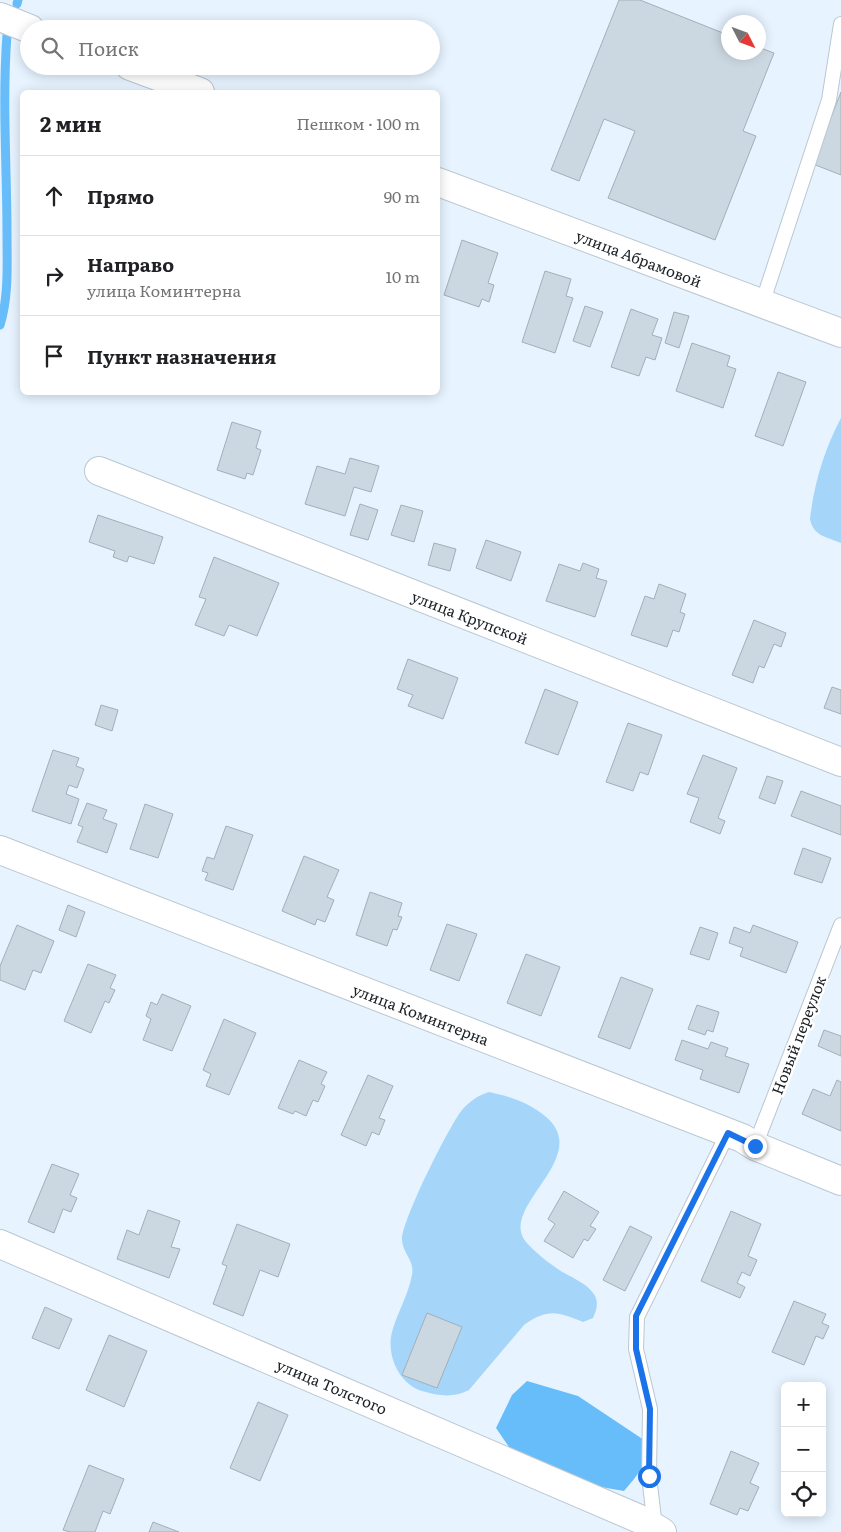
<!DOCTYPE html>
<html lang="ru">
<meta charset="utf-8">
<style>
body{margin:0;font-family:Literata,serif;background:#f2f2f2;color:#202124}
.controls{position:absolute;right:15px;bottom:15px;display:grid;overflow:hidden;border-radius:8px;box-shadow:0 2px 12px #0003}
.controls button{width:45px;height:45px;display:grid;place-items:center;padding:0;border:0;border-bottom:1px solid #e0e0e0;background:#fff;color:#202124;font:25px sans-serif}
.compass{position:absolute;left:721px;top:15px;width:45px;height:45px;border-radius:50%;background:#fff;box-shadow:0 2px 12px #0003;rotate:132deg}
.stop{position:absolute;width:15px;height:15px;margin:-11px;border:4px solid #1a73e8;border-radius:50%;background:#fff}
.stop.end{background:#1a73e8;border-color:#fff;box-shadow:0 1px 5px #0008}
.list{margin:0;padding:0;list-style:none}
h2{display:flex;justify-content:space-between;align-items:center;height:65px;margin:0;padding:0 20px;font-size:21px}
h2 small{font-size:16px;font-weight:400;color:#757577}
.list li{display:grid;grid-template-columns:32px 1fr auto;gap:15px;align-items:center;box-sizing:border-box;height:80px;padding:0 20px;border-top:1px solid #e0e0e0}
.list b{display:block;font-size:19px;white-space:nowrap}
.list p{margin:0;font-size:16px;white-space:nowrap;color:#757577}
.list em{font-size:16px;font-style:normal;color:#757577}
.icon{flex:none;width:28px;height:28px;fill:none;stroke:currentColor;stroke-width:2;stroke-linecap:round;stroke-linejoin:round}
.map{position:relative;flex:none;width:841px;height:1532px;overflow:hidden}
.search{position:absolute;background:#fff;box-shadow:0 2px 12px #0003;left:20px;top:20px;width:420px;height:55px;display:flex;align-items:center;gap:12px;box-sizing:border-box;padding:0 18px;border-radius:28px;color:#757577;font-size:19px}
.panel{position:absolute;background:#fff;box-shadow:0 2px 12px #0003;left:20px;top:90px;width:420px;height:305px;border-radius:8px}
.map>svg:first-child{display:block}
.green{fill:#a5d6fa}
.water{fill:#67bdfa}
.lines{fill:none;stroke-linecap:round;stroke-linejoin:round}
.stream{stroke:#67bdfa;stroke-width:9}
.building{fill:#cbd8e2;stroke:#a2afb8}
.service-casing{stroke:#bbc7d1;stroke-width:16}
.minor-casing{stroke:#bbc7d1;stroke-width:30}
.service{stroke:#fff;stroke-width:14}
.minor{stroke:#fff;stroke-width:28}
.route{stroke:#1a73e8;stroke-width:6}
.labels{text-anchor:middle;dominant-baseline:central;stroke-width:5;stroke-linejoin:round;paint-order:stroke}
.street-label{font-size:15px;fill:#1b2024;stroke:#fff}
</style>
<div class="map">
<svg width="841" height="1532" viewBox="0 0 841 1532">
<rect width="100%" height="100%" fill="#e7f4ff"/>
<path class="green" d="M841,418V543C827,537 813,536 810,519C814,484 824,450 841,418Z
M489,1092C509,1096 529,1103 545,1116C595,1157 497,1207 526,1242C534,1251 545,1260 555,1267C566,1276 588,1282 595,1296C599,1304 596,1311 593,1318L583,1322C558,1312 548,1308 524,1325L469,1390C453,1398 439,1396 422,1391C399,1384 386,1355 392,1332C397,1313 408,1296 412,1275C415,1261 403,1254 402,1240C401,1222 449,1126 462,1110C470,1101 477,1096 489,1092Z"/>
<path class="water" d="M527,1381L578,1396L647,1442C648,1463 638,1475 624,1491L595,1486L509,1447L496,1428L512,1395Z"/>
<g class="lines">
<path class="stream" d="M17,4L18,0
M0,325C9,297 7,263 7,234C7,168 2,101 7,35"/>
</g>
<path class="building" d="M619,0H640L728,35V52H758V47L774,53L743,131L756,136L715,240L608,198L635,131L604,119L579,181L551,170Z
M841,92V175L813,164Z
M462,240L498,253L488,283L494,285L489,302L482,299L479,307L444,295Z
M545,271L571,279L566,296L573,298L555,353L522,342Z
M585,306L603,312L590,347L573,341Z
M631,309L658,319L652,335L662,338L655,360L646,357L639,376L611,367Z
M674,312L689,316L679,348L665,343Z
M692,343L730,356L727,366L736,369L723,408L676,391Z
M778,372L806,382L783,446L755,436Z
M232,422L261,431L256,448L261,450L253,475L247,473L245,479L217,470Z
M350,458L379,466L371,492L354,487L345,516L305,504L317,466L345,474Z
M360,504L378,510L368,540L350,535Z
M401,505L423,511L414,542L391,535Z
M98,515L163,537L154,564L129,556L127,562L113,557L115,551L89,542Z
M486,540L521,552L511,581L476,568Z
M434,543L456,549L450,571L428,565Z
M214,557L279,583L257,636L229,625L224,636L195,625L206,599L199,597Z
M583,563L599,569L596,578L607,581L595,617L546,601L559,564L580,571Z
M659,584L686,594L680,612L685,614L679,632L673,630L667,647L631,635L645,596L654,599Z
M754,620L786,633L781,647L774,644L764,668L759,666L753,683L732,675Z
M408,659L458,678L443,719L408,706L413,695L397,689Z
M832,687L841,690V714L824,708Z
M545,689L578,702L558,755L525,743Z
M101,705L118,710L112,731L95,725Z
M628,723L662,735L648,775L640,772L633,791L606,782Z
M53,750L79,758L76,766L84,769L77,788L69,785L66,794L79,799L71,824L32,811Z
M703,755L737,768L718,818L725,821L720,834L690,822L699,798L687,794Z
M767,776L783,781L775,804L759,798Z
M801,791L841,806V835L791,816Z
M87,803L107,810L103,819L117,824L107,853L77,842L83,827L78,825Z
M145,804L173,814L158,858L130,849Z
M226,826L253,835L233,890L205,880L208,873L202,871L207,857L214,859Z
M803,848L831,858L822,883L794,874Z
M304,856L339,870L327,897L334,900L325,922L317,919L315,925L282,911Z
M370,892L402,903L398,916L402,917L397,930L393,929L387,946L356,935Z
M68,905L85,912L76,937L59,930Z
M447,924L477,934L459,981L430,970Z
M17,925L54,941L41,973L33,970L25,990L0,980V966Z
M753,925L798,942L786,973L740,956L743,948L729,943L734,927L750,933Z
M700,927L718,933L709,960L690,954Z
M526,954L560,967L541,1016L507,1003Z
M88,964L116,975L110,988L115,990L109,1003L105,1001L91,1033L64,1021Z
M621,977L653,989L630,1049L598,1037Z
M162,994L191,1006L172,1051L143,1040L151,1019L146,1016L151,1002L157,1005Z
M697,1005L719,1012L713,1032L707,1030L705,1035L688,1029Z
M224,1019L256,1033L229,1095L206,1086L211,1074L203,1070Z
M824,1030L841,1036V1056L818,1046Z
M682,1040L708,1049L711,1042L728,1048L725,1056L749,1064L739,1093L700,1079L703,1070L675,1060Z
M299,1060L327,1072L321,1084L325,1086L318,1102L313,1100L306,1116L295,1111L293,1114L278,1108Z
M368,1075L393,1086L379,1118L385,1120L379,1135L372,1132L366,1146L341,1135Z
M837,1080L841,1082V1131L802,1114L813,1089L830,1096Z
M52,1164L79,1174L70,1195L77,1198L71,1212L63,1209L54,1233L28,1222Z
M564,1191L599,1212L590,1226L596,1229L588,1241L584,1239L573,1258L544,1241L555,1224L548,1219Z
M148,1210L180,1221L171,1247L180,1249L169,1278L117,1259L127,1230L139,1235Z
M731,1211L761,1224L748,1256L757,1260L750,1276L742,1272L737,1283L745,1287L740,1298L701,1281Z
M237,1224L290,1244L278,1277L260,1270L243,1316L213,1304L227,1266L222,1264Z
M630,1226L652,1237L625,1291L603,1280Z
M794,1301L826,1314L822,1323L829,1326L823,1339L816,1336L804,1365L772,1352Z
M45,1307L72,1319L59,1349L32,1338Z
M427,1313L462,1327L437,1388L402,1375Z
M109,1335L147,1351L124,1407L86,1390Z
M258,1402L288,1415L260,1481L230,1468Z
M731,1451L759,1463L750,1483L759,1487L748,1511L740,1508L737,1515L710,1504Z
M89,1465L124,1479L110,1514L103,1511L95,1532H70L63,1530Z
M153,1522L179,1532H149Z"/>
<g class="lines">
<defs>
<path id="service" d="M762,304L829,100L841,24
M755,1146L841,925
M655,1527L649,1476L650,1409L636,1349L637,1317L728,1133"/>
<path id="minor" d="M0,17L30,29
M130,66L200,92
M438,182L841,333
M99,471L841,762
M0,850L742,1138L755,1146L841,1181
M0,1244L642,1520L662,1532"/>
</defs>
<use href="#service" class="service-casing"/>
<use href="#minor" class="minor-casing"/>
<use href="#service" class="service"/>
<use href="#minor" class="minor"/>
</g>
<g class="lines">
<path class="route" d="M649,1476L650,1409L636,1349V1316L728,1133L755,1146"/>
</g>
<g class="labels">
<g class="street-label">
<text transform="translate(639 258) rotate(21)">улица Абрамовой</text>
<text transform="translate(470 617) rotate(21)">улица Крупской</text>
<text transform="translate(421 1014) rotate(21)">улица Коминтерна</text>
<text transform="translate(798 1035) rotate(-69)">Новый переулок</text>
<text transform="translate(332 1386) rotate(23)">улица Толстого</text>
</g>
</g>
</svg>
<div class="controls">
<button>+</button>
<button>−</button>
<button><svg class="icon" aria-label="locate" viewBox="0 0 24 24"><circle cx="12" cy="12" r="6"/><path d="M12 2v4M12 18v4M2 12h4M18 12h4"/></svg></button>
</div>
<svg class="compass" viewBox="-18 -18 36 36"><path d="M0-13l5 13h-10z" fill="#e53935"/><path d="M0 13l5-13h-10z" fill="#757577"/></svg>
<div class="stop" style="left:649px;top:1476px"></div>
<div class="stop end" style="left:755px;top:1146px"></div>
<div class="search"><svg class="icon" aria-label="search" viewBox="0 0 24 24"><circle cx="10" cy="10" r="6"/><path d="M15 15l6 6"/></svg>Поиск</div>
<section class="panel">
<h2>2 мин<small>Пешком · 100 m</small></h2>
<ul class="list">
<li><svg class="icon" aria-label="ahead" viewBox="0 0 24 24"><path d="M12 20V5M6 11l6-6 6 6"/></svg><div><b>Прямо</b></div><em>90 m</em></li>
<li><svg class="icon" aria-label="right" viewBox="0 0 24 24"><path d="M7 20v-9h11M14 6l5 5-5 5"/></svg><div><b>Направо</b><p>улица Коминтерна</p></div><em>10 m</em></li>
<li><svg class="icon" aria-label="arrive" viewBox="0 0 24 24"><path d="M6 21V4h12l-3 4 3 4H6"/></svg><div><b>Пункт назначения</b></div></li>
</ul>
</section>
</div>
